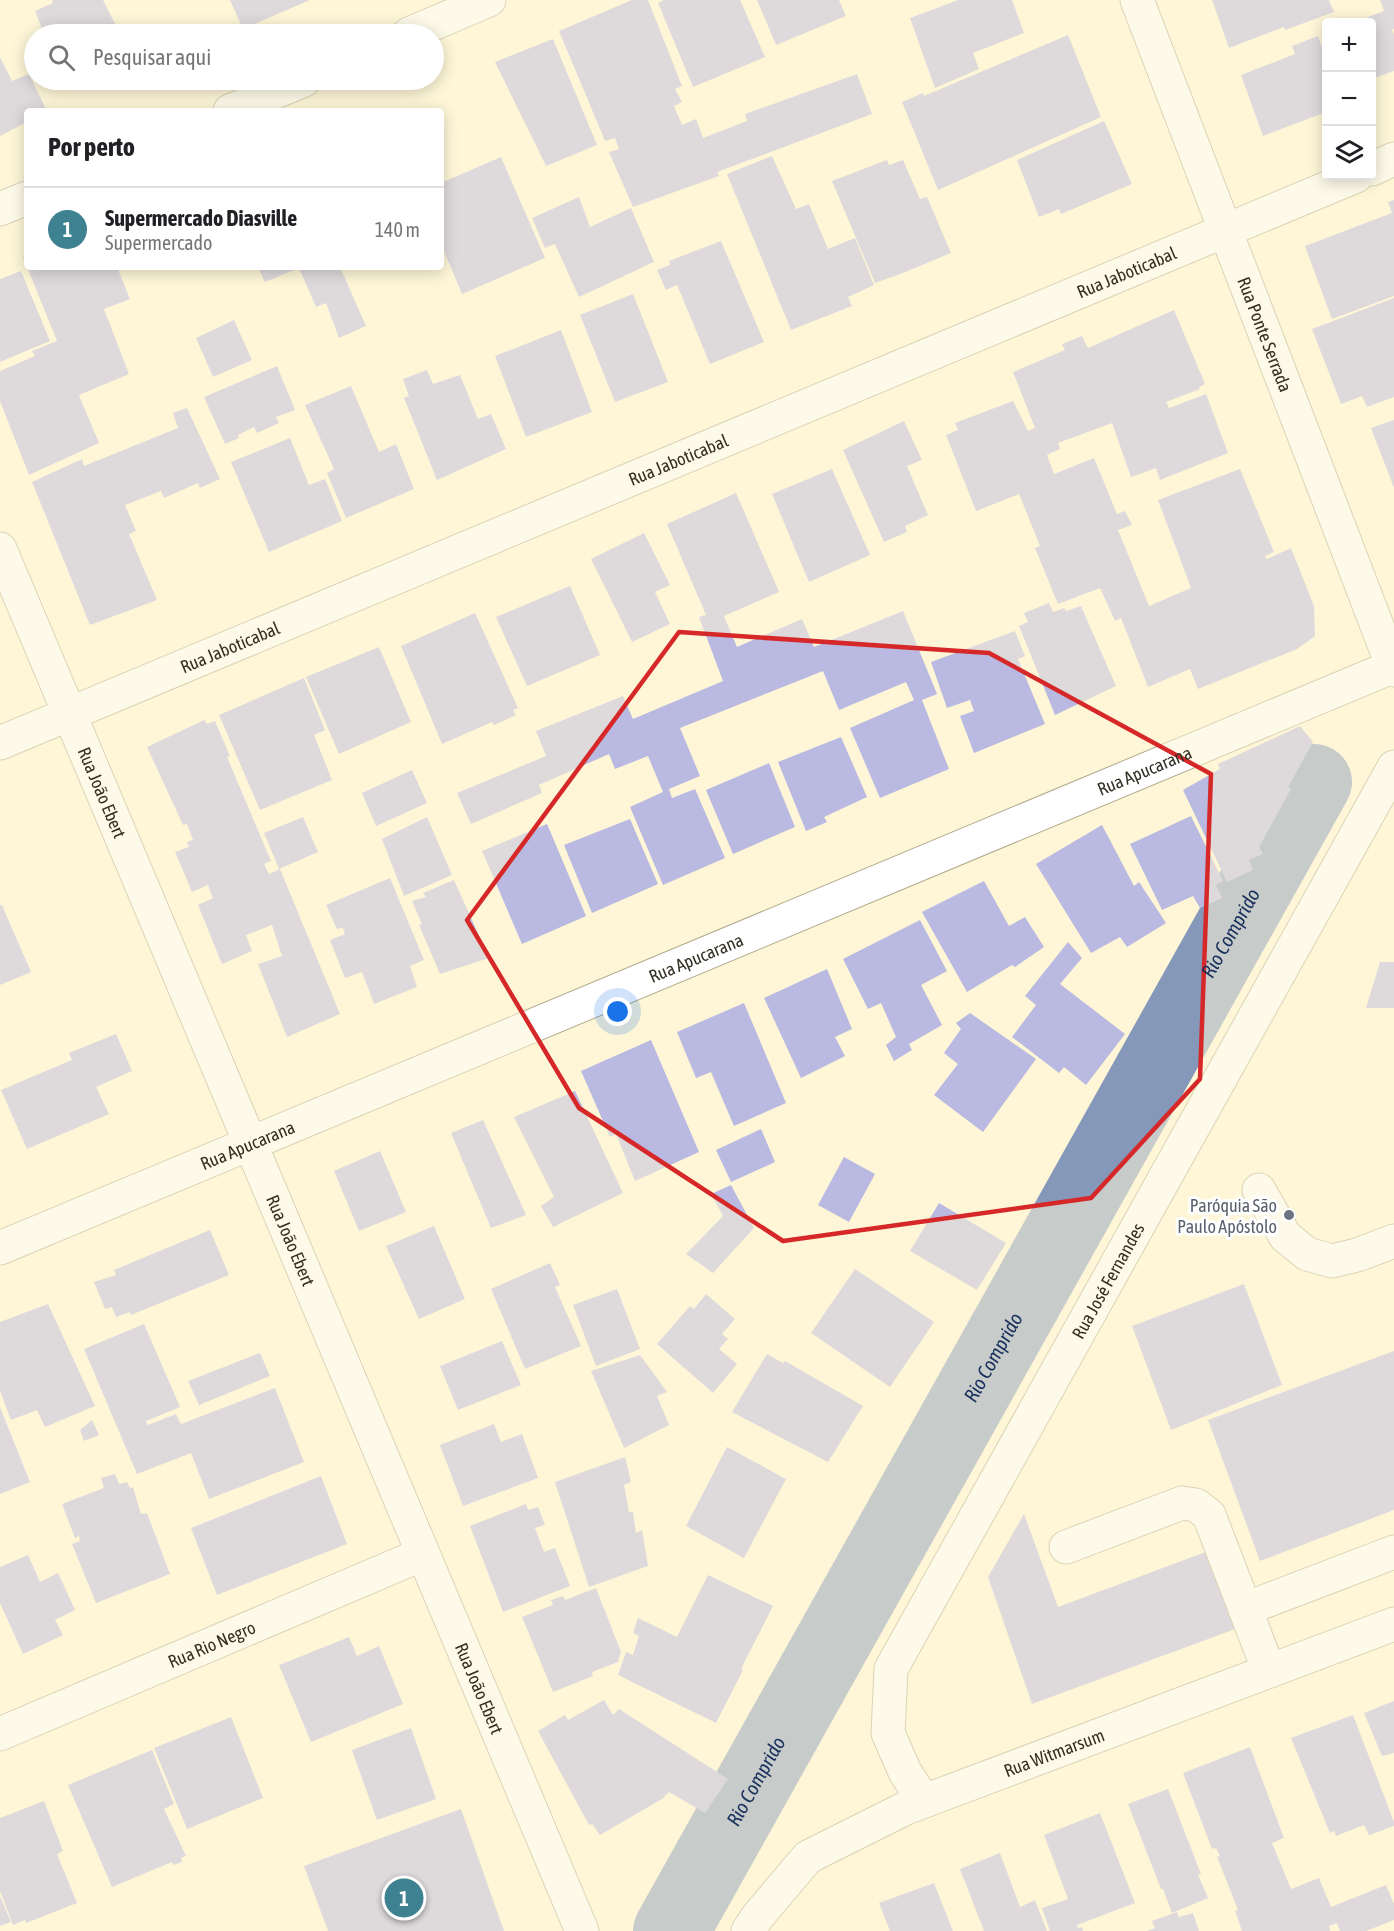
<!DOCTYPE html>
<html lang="pt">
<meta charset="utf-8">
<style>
body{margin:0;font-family:"Asap Condensed",sans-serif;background:#f2f2f2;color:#202124}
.controls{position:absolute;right:18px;top:18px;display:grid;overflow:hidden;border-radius:6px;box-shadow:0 3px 15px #0003}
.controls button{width:54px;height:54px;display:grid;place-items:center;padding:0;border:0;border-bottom:2px solid #e0e0e0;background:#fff;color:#202124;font:30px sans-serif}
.you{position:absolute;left:618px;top:1012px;width:21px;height:21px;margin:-15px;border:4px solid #fff;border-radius:50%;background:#1a73e8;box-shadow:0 0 0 9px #1a73e833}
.badge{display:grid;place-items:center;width:39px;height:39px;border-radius:50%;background:#3e8191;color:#fff;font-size:20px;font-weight:700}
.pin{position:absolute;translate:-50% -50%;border:3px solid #fff;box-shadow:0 2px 6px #0006}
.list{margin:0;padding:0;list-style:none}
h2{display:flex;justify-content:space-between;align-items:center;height:78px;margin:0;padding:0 24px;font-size:26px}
h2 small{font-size:20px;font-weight:400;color:#757577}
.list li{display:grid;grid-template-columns:39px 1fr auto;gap:18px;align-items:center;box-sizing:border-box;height:84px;padding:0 24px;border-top:2px solid #e0e0e0}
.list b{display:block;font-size:22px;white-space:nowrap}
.list p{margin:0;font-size:20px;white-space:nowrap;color:#757577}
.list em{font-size:20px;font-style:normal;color:#757577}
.icon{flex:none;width:33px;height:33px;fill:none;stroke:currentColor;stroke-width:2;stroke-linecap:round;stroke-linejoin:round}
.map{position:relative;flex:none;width:1394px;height:1931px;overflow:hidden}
.search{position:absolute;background:#fff;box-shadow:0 3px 15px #0003;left:24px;top:24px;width:420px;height:66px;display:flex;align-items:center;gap:15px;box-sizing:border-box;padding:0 21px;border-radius:33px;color:#757577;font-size:22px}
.panel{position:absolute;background:#fff;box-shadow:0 3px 15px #0003;left:24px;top:108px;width:420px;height:162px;border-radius:6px}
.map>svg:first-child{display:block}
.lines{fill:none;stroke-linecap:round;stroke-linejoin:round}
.river{stroke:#8598ba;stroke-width:76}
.building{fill:#b9b9e1}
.minor-casing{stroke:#b0a98c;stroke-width:35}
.minor{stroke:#fff;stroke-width:33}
.marked{fill:none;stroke:#d62828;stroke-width:4.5;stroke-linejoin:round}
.worship-dot{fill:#6b7280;stroke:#fff;stroke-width:2}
.labels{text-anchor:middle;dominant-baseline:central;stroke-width:6;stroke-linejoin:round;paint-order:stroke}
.street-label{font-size:18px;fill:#333024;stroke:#fff}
.worship-label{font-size:18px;fill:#5b616d;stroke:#fff;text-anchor:end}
.water-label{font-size:20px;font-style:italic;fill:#18305c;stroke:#fff}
</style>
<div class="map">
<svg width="1394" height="1931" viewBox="0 0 1394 1931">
<rect width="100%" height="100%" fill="#fef6d7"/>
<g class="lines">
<path class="river" id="s1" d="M671,1931L1314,782"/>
</g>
<path class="building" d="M52,0H103L120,34H44L35,11L53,3Z
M230,0H310L243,29Z
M632,0H648L682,86L675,89L682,102L674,106L682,125L696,119L703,138L747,121L745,114L857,74L872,114L717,172L719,176L633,207L609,152L619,149L615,138L605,141L559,31Z
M664,0H740L765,57L693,87L658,3Z
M757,0H839L846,16L776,45Z
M958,0H1012L1024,33L973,53L979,69L935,88L910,18Z
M1212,0H1329L1334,12L1285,30L1284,27L1229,48Z
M1380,0H1394V29H1392L1394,35V71L1374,78L1372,71V22H1355L1384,11Z
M1068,35L1101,117L938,190L902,102L923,93L924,96Z
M1318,36L1326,59V112L1263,136L1241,75L1295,54L1292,46Z
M553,39L597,145L546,166L495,62Z
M0,57L12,81L29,74L47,111H27V122L0,136Z
M89,80H116L95,91Z
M1104,121L1132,184L1061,214L1059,209L1039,217L1017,160Z
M772,156L796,209L809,204L828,249L855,238L874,285L848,297L852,306L791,330L727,174Z
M501,157L545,258L462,294L441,244V183Z
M887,160L889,165L903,160L920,199L927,197L951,253L898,275L875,283L832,181Z
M579,197L590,227L631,208L654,262L579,297L555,244L545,248L532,218Z
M1394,200V296L1332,319L1305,246L1392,213L1388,202Z
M721,241L764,342L710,364L677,285L666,290L657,270L670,265L669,261Z
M27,255V267H117L130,299L104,309L129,374L79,395L99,443L29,475L0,401V371L35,356L32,351L57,341L23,257Z
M258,267H340L366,326L339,338L326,303L316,307L299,268L265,282Z
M21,271L50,341L0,362V279Z
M633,294L668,382L615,402L580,315Z
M1394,298V397L1367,407L1362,396L1341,404L1312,329Z
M1174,310L1205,384L1199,387L1200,389L1166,402L1169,408L1206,394L1228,453L1160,480L1156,468L1131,477L1112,423L1058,443L1060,449L1047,455L1054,474L1094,458L1117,514L1125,511L1132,525L1118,530L1149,606L1191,588L1158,500L1240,469L1274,552L1265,556L1267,559L1291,548L1314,606L1315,636L1297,649L1198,689L1190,669L1148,687L1121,618L1115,621L1100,588L1058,604L1035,548L1040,546L1019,494L976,511L946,435L958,430L955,423L1013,401L1028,431L1035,428L1013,372L1065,350L1062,344L1082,336L1088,348Z
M234,320L252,360L213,377L196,338Z
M561,330L592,412L526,437L495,356Z
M277,366L295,410L276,417L279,423L257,433L254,427L238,435L239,438L225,444L204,397Z
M427,370L433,384L460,375L478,419L491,414L506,449L437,480L404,398L409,396L403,379Z
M351,386L379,452L396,444L414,489L346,518L327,473L334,469L305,405Z
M187,408L220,479L200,488L198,483L164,498L161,491L125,505L136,531L129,534L157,600L90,625L32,482L82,459L84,466L178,428L173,413Z
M1394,420V488L1371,428Z
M904,421L922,460L907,466L928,515L905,526L907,532L884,542L843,450Z
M290,438L309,485L325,479L342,521L269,552L231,462Z
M832,469L870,555L809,582L772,494Z
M736,493L779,592L724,616L737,647L802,619L814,647L903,611L937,694L922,700L949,769L880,798L850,728L914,700L906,682L839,710L823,671L680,728L700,776L669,789L672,798L695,789L725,858L663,885L630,807L663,792L648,756L615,769L609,754L539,785L542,793L471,824L457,793L546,756L536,731L623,696L633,719L723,681L699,617L706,615L667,524Z
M644,533L670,585L655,592L670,624L632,642L591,559Z
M570,586L600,655L527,686L496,617Z
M1049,603L1053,612L1064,608L1066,611L1081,606L1116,686L1055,715L1019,626L1028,622L1024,613Z
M475,613L518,708L513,710L516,715L494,725L492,722L442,744L401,646Z
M1015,631L1025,656L1018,659L1045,724L974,753L960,716L974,711L970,700L947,708L931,662Z
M379,647L411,722L339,754L306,677Z
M304,678L325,730L314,735L332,780L260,810L219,715Z
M204,720L207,724L215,721L230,756L227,757L271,861L264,864L269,874L280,869L340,1014L287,1037L258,964L282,956L272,925L246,935L252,951L222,964L198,905L213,898L208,885L192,892L175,852L189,847L187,842L193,840L187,824L183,825L147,747Z
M1300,726L1313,742L1288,787L1291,789L1259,847L1263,854L1249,860L1253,870L1227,882L1183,790L1220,769L1218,764Z
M841,737L867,797L824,817L827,822L806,831L778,762Z
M769,763L795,827L733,854L706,790Z
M412,770L427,803L376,826L362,793Z
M1191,816L1223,881L1216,885L1222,898L1200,908L1193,896L1162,910L1130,844Z
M303,817L318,852L279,869L264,833Z
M427,817L452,875L404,896L382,839Z
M630,819L658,884L592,913L564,845Z
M547,824L586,916L522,944L482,851Z
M1102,825L1134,886L1139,882L1166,923L1127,947L1120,937L1091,953L1036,864Z
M390,878L424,960L410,966L417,987L374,1004L362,972L345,978L330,940L345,934L343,928L337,929L326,905Z
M454,880L489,958L440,974L419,925L422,924L412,901L426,897L423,893Z
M984,881L1009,926L1025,917L1044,947L1015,967L1012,965L967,992L922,912Z
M0,905H2L31,972L0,985Z
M920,920L947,971L921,985L942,1025L909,1044L912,1050L894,1061L886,1045L896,1037L881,1003L868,1009L843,959Z
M1068,942L1082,958L1060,984L1125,1034L1086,1085L1064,1067L1059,1073L1012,1037L1036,1005L1025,996Z
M1380,962H1394V1008H1366Z
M827,969L852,1029L835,1037L845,1056L801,1078L764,998Z
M744,1003L786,1103L734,1126L711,1072L696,1078L677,1032Z
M970,1013L1036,1059L983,1132L934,1095L958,1064L944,1053L961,1029L956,1023Z
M116,1034L132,1071L96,1087L109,1114L27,1149L1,1090L72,1060L69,1053Z
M651,1040L699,1152L635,1181L616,1134L610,1137L581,1071Z
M575,1091L623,1193L553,1227L541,1206L554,1197L514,1117Z
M483,1120L526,1215L491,1228L451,1133Z
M761,1129L775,1162L731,1182L716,1150Z
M380,1151L406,1212L359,1231L334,1171Z
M844,1157L875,1174L849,1222L818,1205Z
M731,1185L754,1228L713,1273L686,1254L723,1216L711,1194Z
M939,1203L1006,1243L977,1290L910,1251Z
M434,1226L465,1299L419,1319L386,1246Z
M210,1230L229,1275L131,1315L130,1312L116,1317L112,1307L105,1309L94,1282L116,1275L114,1270Z
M550,1263L560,1285L555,1287L581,1346L525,1369L491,1289Z
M855,1269L934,1322L890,1387L811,1333Z
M1244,1284L1282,1385L1171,1430L1132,1326Z
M617,1289L640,1349L596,1366L573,1305Z
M706,1294L735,1319L722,1334L728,1339L719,1349L737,1364L713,1393L657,1344L690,1306L694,1309Z
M48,1304L95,1406L45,1427L37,1410L11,1420L0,1391V1322Z
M144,1324L180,1407L146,1421L148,1425L176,1414L181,1424L275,1388L304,1462L209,1499L191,1453L137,1474L84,1349Z
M502,1341L521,1385L458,1410L440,1366Z
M1394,1351V1510L1260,1561L1208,1420Z
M260,1353L270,1376L199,1405L188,1381Z
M767,1354L783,1363L785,1361L863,1406L828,1462L732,1412Z
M640,1355L667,1392L657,1396L669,1425L624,1448L591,1371Z
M0,1407L30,1482L0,1494Z
M92,1420L99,1435L84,1441L80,1430Z
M494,1424L501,1442L522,1434L538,1478L463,1506L440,1445Z
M727,1447L786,1479L744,1558L686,1526Z
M625,1457L631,1482L624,1485L629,1512H633L636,1533L642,1530L648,1566L589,1587L555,1482Z
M115,1474L119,1484L127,1482L130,1488L133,1487L141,1514L147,1513L170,1574L96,1603L72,1544L80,1541L79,1536L75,1538L62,1504L104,1488L101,1478Z
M321,1476L347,1544L217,1595L191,1528Z
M526,1504L528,1510L538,1507L545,1525L535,1528L544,1552L555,1548L570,1586L503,1612L470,1526Z
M1024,1514L1058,1607L1211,1550L1238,1628L1032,1704L988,1577Z
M28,1555L40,1582L58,1573L75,1610L55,1620L63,1635L23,1654L0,1603V1567Z
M708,1575L773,1606L741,1669L743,1670L716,1723L618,1675L626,1652L633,1655L639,1636L633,1633L638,1618L677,1637Z
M596,1588L621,1652L618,1662L592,1672L593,1676L553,1692L522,1617L553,1605L551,1600L563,1596L565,1600Z
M349,1637L357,1656L379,1646L403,1704L311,1742L279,1665Z
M604,1700L613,1715L619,1709L728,1779L705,1813L669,1792L662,1799L600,1835L592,1824L589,1825L538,1731L565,1715L568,1720Z
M1394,1701V1753L1382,1756L1364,1713Z
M1353,1715L1394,1822V1826L1369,1835L1364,1825L1336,1836L1334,1831L1330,1833L1291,1738Z
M231,1717L263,1798L187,1829L154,1748Z
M411,1728L436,1799L377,1820L352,1750Z
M1250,1747L1284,1838L1272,1843L1291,1889L1319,1878L1331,1907L1386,1885L1394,1904V1920L1366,1931H1340L1337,1923L1329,1926L1330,1931H1242L1235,1911L1238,1910L1217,1857L1220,1856L1216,1848L1212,1849L1183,1773Z
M152,1750L174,1804L164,1809L186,1856L181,1858L182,1862L173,1865L172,1862L112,1887L68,1785Z
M1168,1789L1201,1874L1198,1875L1208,1898L1172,1913L1163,1889H1161L1128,1804Z
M44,1801L63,1851L57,1854L77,1903L26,1923L25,1920L13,1925L0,1891V1818Z
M461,1809L504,1931H328L304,1866Z
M1100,1813L1135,1903L1077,1925L1078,1928L1082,1927L1083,1931H1050L1042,1908L1068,1899L1044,1835Z
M1000,1853L1020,1907L1035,1900L1047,1931H984L960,1869Z
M934,1883L953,1931H890L879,1903Z
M0,1896L11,1922L0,1926Z
M1177,1912L1179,1917L1193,1913L1199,1931H1147L1155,1928L1152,1921Z"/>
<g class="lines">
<defs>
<g id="minor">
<path id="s2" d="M1137,0L1394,670"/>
<path d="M409,34L489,0"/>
<path d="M230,111L304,80"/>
<path d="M1372,169L1394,159"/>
<path d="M0,209L27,198"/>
<path id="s3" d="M0,549L582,1931"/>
<path id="s4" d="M0,743L1356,176"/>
<path d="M1259,1190L1285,1236L1307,1254L1332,1261L1357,1255L1394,1241"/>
<path id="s5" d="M0,1248L1394,666"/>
<path d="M1066,1547L1182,1503L1196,1505L1209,1515L1269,1671"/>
<path d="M1245,1609L1394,1552"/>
<path id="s6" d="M0,1734L423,1554"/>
<path id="s7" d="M924,1801L905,1772L888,1733L891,1669L1394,767"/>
<path id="s8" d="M748,1931L758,1916L808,1857L906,1808L1394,1624"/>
</g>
</defs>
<use href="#minor" class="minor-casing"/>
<use href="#minor" class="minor"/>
</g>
<path d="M0 0H1394V1931H0ZM679,632L989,653L1211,774L1200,1079L1091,1198L783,1241L579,1108L467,920Z" fill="#fef6d7" fill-opacity=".55" fill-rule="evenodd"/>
<path class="marked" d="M679,632L989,653L1211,774L1200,1079L1091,1198L783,1241L579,1108L467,920Z"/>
<circle class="worship-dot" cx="1289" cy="1215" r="6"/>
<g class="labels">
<g class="street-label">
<text stroke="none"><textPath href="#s4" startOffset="1221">Rua Jaboticabal</textPath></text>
<text stroke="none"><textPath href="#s2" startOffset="358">Rua Ponte Serrada</textPath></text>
<text stroke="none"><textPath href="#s4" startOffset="735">Rua Jaboticabal</textPath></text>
<text stroke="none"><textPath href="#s4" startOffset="249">Rua Jaboticabal</textPath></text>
<text stroke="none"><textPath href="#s5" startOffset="1240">Rua Apucarana</textPath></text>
<text stroke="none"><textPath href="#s3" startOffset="264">Rua João Ebert</textPath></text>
<text stroke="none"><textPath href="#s5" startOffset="754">Rua Apucarana</textPath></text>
<text stroke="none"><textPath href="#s5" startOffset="268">Rua Apucarana</textPath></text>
<text stroke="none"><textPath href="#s3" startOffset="750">Rua João Ebert</textPath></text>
<text stroke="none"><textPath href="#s7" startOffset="586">Rua José Fernandes</textPath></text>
<text stroke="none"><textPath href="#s6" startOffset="230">Rua Rio Negro</textPath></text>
<text stroke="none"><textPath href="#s3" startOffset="1236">Rua João Ebert</textPath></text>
<text stroke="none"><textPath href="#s8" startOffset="363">Rua Witmarsum</textPath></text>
</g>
<g class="worship-label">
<text x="1277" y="1205">Paróquia São<tspan x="1277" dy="21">Paulo Apóstolo</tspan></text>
</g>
<g class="water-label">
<text stroke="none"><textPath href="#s1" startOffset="1144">Rio Comprido</textPath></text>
<text stroke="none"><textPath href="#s1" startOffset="658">Rio Comprido</textPath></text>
<text stroke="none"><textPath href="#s1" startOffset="172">Rio Comprido</textPath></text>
</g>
</g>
</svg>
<div class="controls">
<button>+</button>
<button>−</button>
<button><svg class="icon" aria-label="layers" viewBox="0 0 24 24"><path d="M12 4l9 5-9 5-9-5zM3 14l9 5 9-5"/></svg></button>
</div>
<div class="you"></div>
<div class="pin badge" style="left:404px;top:1898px">1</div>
<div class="search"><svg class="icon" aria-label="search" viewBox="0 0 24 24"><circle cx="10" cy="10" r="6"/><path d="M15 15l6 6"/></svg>Pesquisar aqui</div>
<section class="panel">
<h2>Por perto<small></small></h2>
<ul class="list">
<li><span class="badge">1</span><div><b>Supermercado Diasville</b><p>Supermercado</p></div><em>140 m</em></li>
</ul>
</section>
</div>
